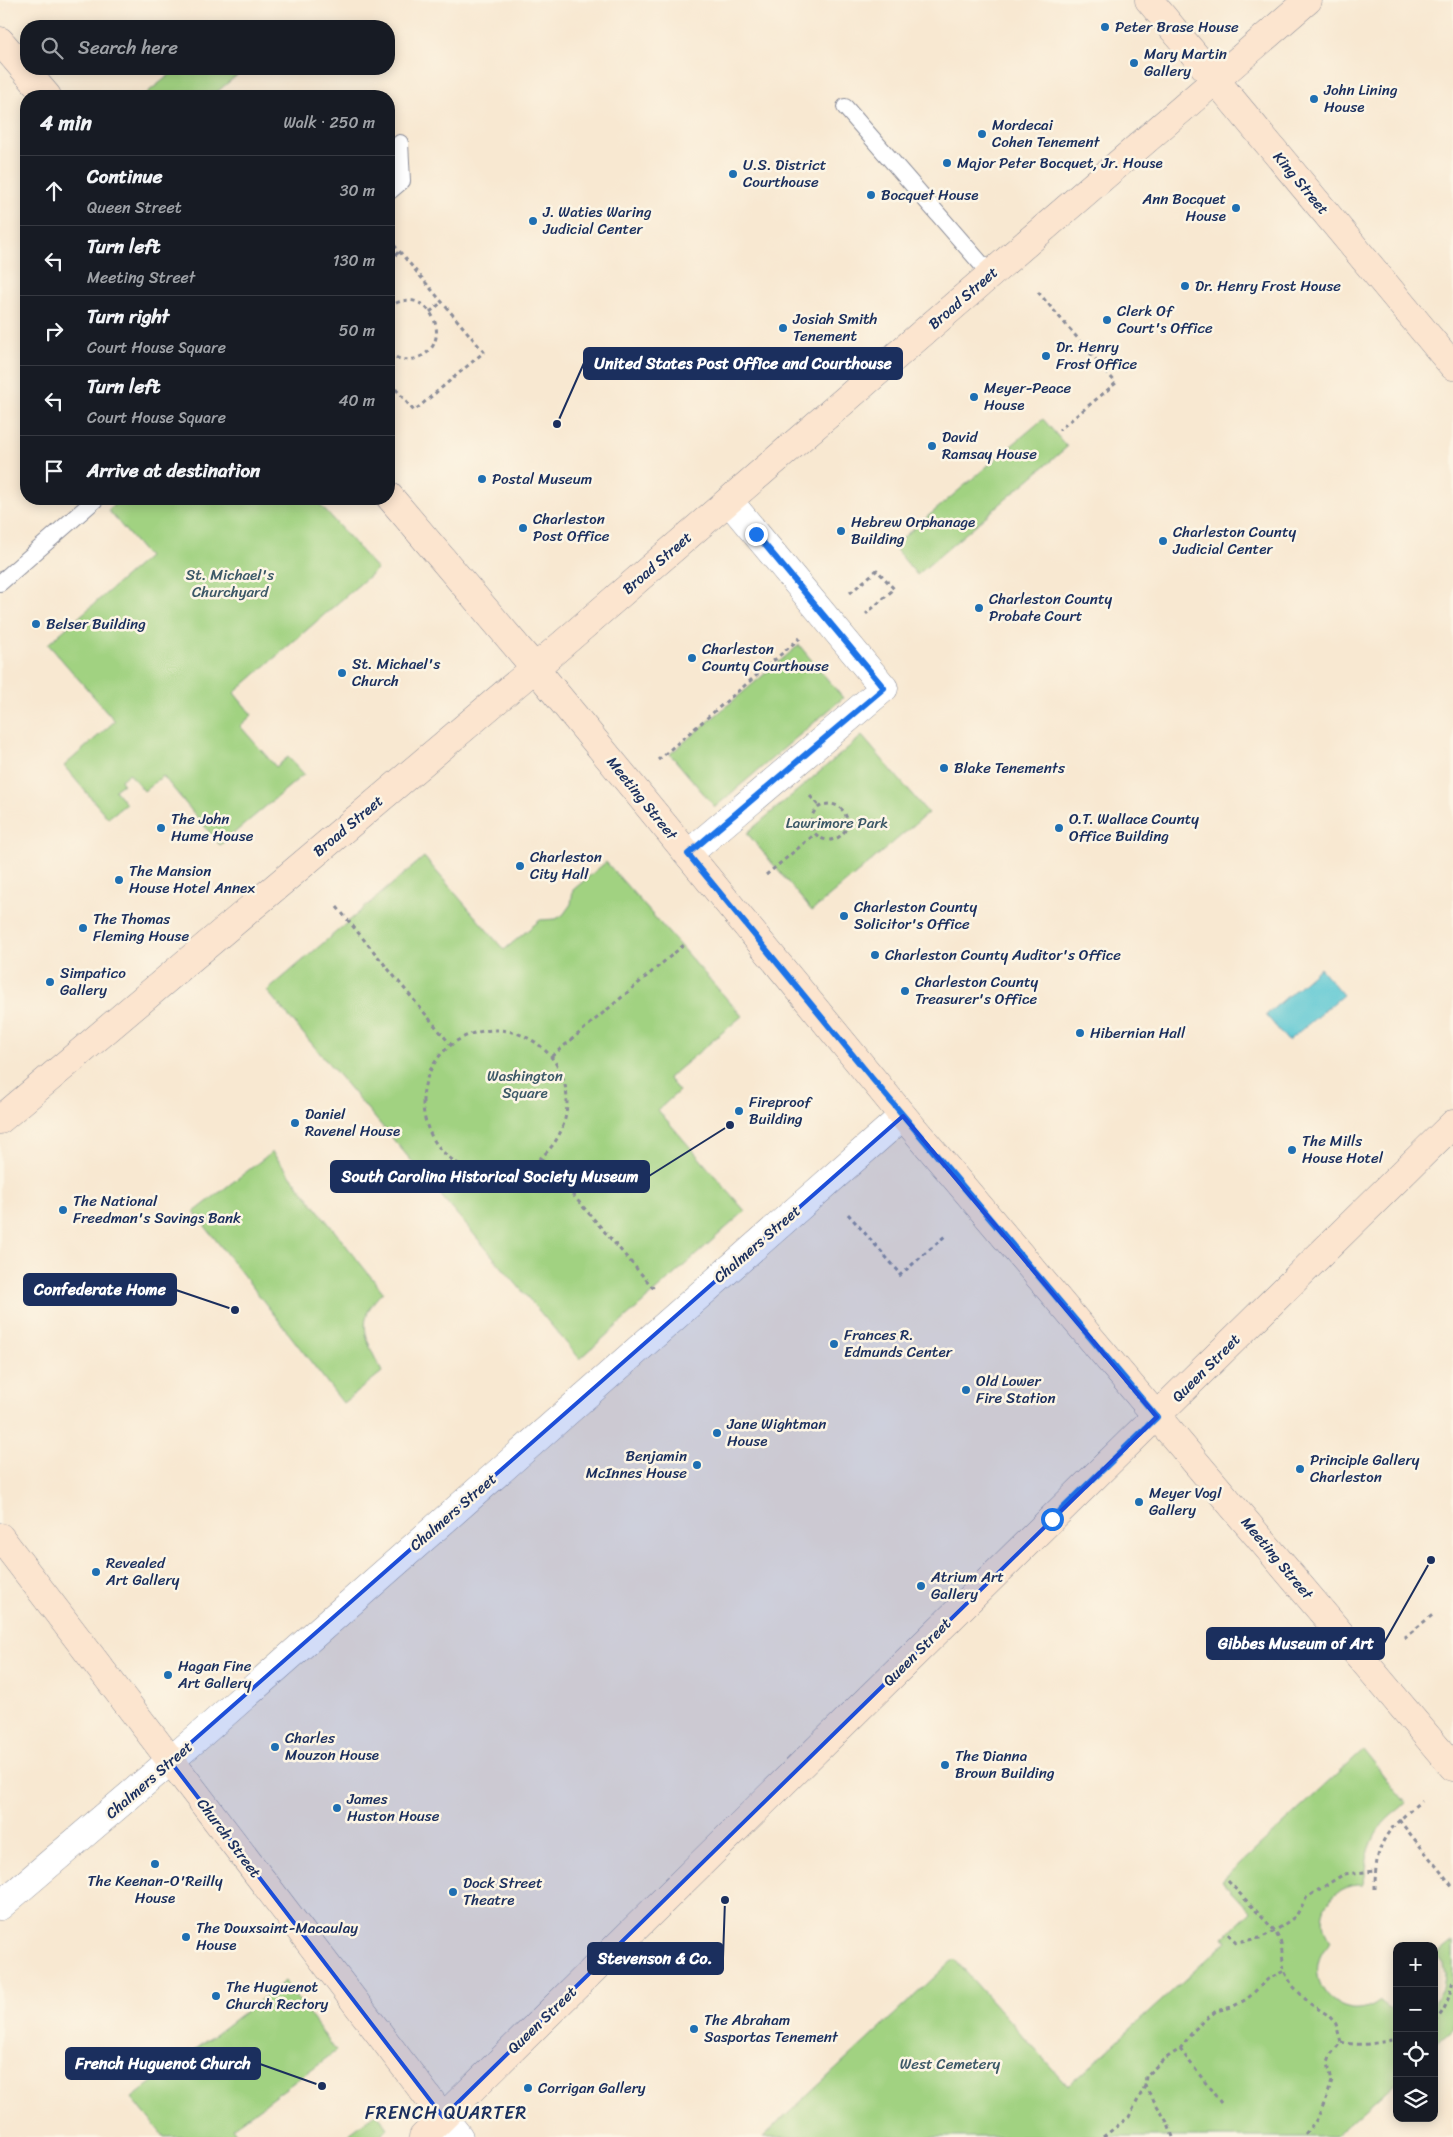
<!DOCTYPE html>
<meta charset="utf-8">
<style>
body{margin:0;font-family:Sriracha,sans-serif;background:#20242c;color:#f1f3f6}
.controls{position:absolute;right:15px;bottom:15px;display:grid;overflow:hidden;border-radius:10px;box-shadow:0 2px 12px #0003}
.controls button{width:45px;height:45px;display:grid;place-items:center;padding:0;border:0;border-bottom:1px solid #363941;background:#171b24;color:#f1f3f6;font:25px sans-serif}
.stop{position:absolute;width:15px;height:15px;margin:-11px;border:4px solid #1a73e8;border-radius:50%;background:#fff}
.stop.end{background:#1a73e8;border-color:#fff;box-shadow:0 1px 5px #0008}
.list{margin:0;padding:0;list-style:none}
h2{display:flex;justify-content:space-between;align-items:center;height:65px;margin:0;padding:0 20px;font-size:21px}
h2 small{font-size:16px;font-weight:400;color:#9ea1a6}
.list li{display:grid;grid-template-columns:32px 1fr auto;gap:15px;align-items:center;box-sizing:border-box;height:70px;padding:0 20px;border-top:1px solid #363941}
.list b{display:block;font-size:19px;white-space:nowrap}
.list p{margin:0;font-size:16px;white-space:nowrap;color:#9ea1a6}
.list em{font-size:16px;font-style:normal;color:#9ea1a6}
.icon{flex:none;width:28px;height:28px;fill:none;stroke:currentColor;stroke-width:2;stroke-linecap:round;stroke-linejoin:round}
.map{position:relative;flex:none;width:1453px;height:2137px;overflow:hidden}
.search{position:absolute;background:#171b24;box-shadow:0 2px 12px #0003;left:20px;top:20px;width:375px;height:55px;display:flex;align-items:center;gap:12px;box-sizing:border-box;padding:0 18px;border-radius:20px;color:#9ea1a6;font-size:19px}
.panel{position:absolute;background:#171b24;box-shadow:0 2px 12px #0003;left:20px;top:90px;width:375px;height:415px;border-radius:20px}
.map>svg:first-child{display:block}
.green{fill:#a1d281;stroke:#5e8070}
.water{fill:#5bc7d3;stroke:#3b7b98}
.lines{fill:none;stroke-linecap:round;stroke-linejoin:round}
.lane-casing{stroke:#8a8c98;stroke-width:18}
.street-casing{stroke:#8a8c98;stroke-width:29}
.secondary-casing{stroke:#8a8c98;stroke-width:29}
.path{stroke:#8a8c98;stroke-width:3;stroke-dasharray:4 4;stroke-linecap:butt}
.lane{stroke:#fff;stroke-width:16}
.street{stroke:#fff;stroke-width:28}
.secondary{stroke:#fce5cf;stroke-width:28}
.route{stroke:#1a73e8;stroke-width:6}
.marked{fill:#1d4ed8;fill-opacity:0.2;stroke:#1d4ed8;stroke-width:4;stroke-linejoin:round}
.poi-dot{fill:#1f6fb2;stroke:#fcf5e5;stroke-width:2}
.labels{text-anchor:middle;dominant-baseline:central;stroke-width:5;stroke-linejoin:round;paint-order:stroke}
.poi-label{font-size:15px;fill:#1b2f5e;stroke:#fcf5e5;text-anchor:start}
.street-label{font-size:15px;fill:#1b2f5e;stroke:#fcf5e5}
.park-label{font-size:15px;fill:#3c5867;stroke:#fcf5e5}
.quarter-label{font-size:18px;letter-spacing:1px;fill:#1b2f5e;stroke:#fcf5e5}
.leader{fill:none;stroke:#1b2f5e;stroke-width:2}
.callout-dot{fill:#1b2f5e;stroke:#fcf5e5;stroke-width:2}
.callout{fill:#1b2f5e;stroke:#1b2f5e;stroke-width:2}
.callout-label{font-size:16px;text-anchor:middle;font-weight:bold;fill:#fff}
</style>
<div class="map">
<svg width="1453" height="2137" viewBox="0 0 1453 2137">
<rect width="100%" height="100%" fill="#fcf5e5"/>
<filter id="ink" filterUnits="userSpaceOnUse"><feTurbulence type="fractalNoise" baseFrequency=".02" numOctaves="2"/><feDisplacementMap in="SourceGraphic" scale="10" xChannelSelector="R" yChannelSelector="G"/><feConvolveMatrix kernelMatrix="1 2 1 2 8 2 1 2 1" color-interpolation-filters="sRGB"/></filter>
<filter id="wash" filterUnits="userSpaceOnUse"><feTurbulence type="fractalNoise" baseFrequency=".0096" numOctaves="4" result="noise"/><feDisplacementMap in="SourceGraphic" scale="20" xChannelSelector="R" yChannelSelector="G"/><feGaussianBlur stdDeviation="1.12" result="paint"/><feColorMatrix in="noise" values="0 0 0 0 0 0 0 0 0 0 0 0 0 0 0 0 0 1.4 0 .05"/><feComposite in="paint" operator="in"/></filter>
<g filter="url(#wash)">
<rect width="100%" height="100%" fill="#f8e8d1"/>
<path class="green" d="M177,69H238L241,72L212,96H143Z
M1043,419L1067,447L917,575L893,546Z
M121,499H315L377,569L234,693L252,715L240,726L276,767L288,757L304,774L220,845L163,776L144,791L129,773L121,780L123,784L115,790L126,804L108,818L64,766L115,721L48,644L148,557L108,510Z
M799,645L843,698L715,807L670,754Z
M862,736L928,813L812,911L747,833Z
M424,857L504,950L540,920L556,919L563,915L571,904L573,890L606,862L742,1016L668,1078L679,1091L658,1110L745,1211L580,1359L267,991Z
M272,1152L383,1292C353,1319 367,1342 382,1372L343,1403L194,1212Z
M1363,1750L1406,1803C1398,1811 1386,1818 1380,1828C1368,1845 1365,1865 1363,1885C1332,1883 1311,1917 1331,1942C1294,1975 1341,2030 1379,2001L1388,2008L1397,2012V2080L1334,2137H763L954,1959L1068,2086L1227,1941L1224,1937L1251,1912L1222,1881Z
M1453,1941V2029L1434,2046V2002L1443,1987L1445,1975L1443,1964L1436,1955Z
M285,1981L336,2051L232,2128L238,2137H164L132,2098Z
M377,2113L388,2128L379,2137H345Z"/>
<path class="water" d="M1320,968L1343,995L1288,1041L1266,1015Z"/>
</g>
<g filter="url(#ink)">
<g class="lines">
<defs>
<path id="lane" d="M845,107L990,274
M389,192L402,181L400,143
M0,583L96,499"/>
<path id="street" d="M688,854L884,688L729,501
M0,1906L197,1738L903,1116
M443,2117L459,2137"/>
<path id="secondary" d="M1149,0L1453,366
M0,41L47,96
M389,496L535,668L903,1116L1453,1767
M0,1120L535,668L1308,0
M0,1537L443,2117
M423,2137L1453,1124"/>
</defs>
<use href="#lane" class="lane-casing"/>
<use href="#street" class="street-casing"/>
<use href="#secondary" class="secondary-casing"/>
<path class="path" d="M389,239L484,352L414,411L389,381
M389,260L399,252
M1038,292L1116,383L1059,430
M389,307C429,279 459,347 414,359C405,361 396,359 389,353
M430,312L442,302
M850,593L877,570L894,589L866,614
M658,760L800,638
M810,796L819,806
M811 822a18 18 0 1 1 36 0a18 18 0 1 1-36 0Z
M766,875L815,834
M337,907L451,1045
M423 1102a72 72 0 1 1 144 0a72 72 0 1 1-144 0Z
M552,1056L685,944
M541,1158L655,1290
M848,1214L901,1274
M899,1276L945,1236
M1404,1638L1435,1613
M1399,1820L1453,1887
M1228,1881L1275,1931L1281,1943L1284,1971L1292,1985L1309,2003L1328,2015L1336,2024L1341,2042L1331,2054L1328,2063L1332,2081L1327,2097L1317,2119L1303,2137
M1375,1889C1375,1841 1386,1831 1421,1801
M1228,1934L1236,1942L1260,1938L1275,1931L1296,1916L1307,1897L1344,1874L1375,1871
M1434,2021C1446,2012 1450,1994 1453,1980
M1341,2042C1361,2047 1377,2043 1397,2039
M1180,2049L1221,2103
M1103,2137L1129,2117L1145,2086
M1173,2137L1167,2122L1145,2086L1146,2076L1163,2060L1180,2049L1193,2031L1216,2011L1232,2007L1247,1999L1268,1979L1284,1971"/>
<use href="#lane" class="lane"/>
<use href="#street" class="street"/>
<use href="#secondary" class="secondary"/>
</g>
</g>
<g class="lines" filter="url(#ink)">
<path class="route" d="M756,534L884,688L688,854L870,1076L1157,1417L1052,1519"/>
</g>
<path class="marked" d="M903,1116L1157,1417L443,2117L170,1761Z"/>
<g class="poi-dot">
<circle cx="1105" cy="27" r="5"/>
<circle cx="1134" cy="63" r="5"/>
<circle cx="1314" cy="99" r="5"/>
<circle cx="982" cy="134" r="5"/>
<circle cx="947" cy="163" r="5"/>
<circle cx="733" cy="174" r="5"/>
<circle cx="871" cy="195" r="5"/>
<circle cx="1236" cy="208" r="5"/>
<circle cx="533" cy="221" r="5"/>
<circle cx="1185" cy="286" r="5"/>
<circle cx="1107" cy="320" r="5"/>
<circle cx="783" cy="328" r="5"/>
<circle cx="1046" cy="356" r="5"/>
<circle cx="974" cy="397" r="5"/>
<circle cx="932" cy="446" r="5"/>
<circle cx="482" cy="479" r="5"/>
<circle cx="523" cy="528" r="5"/>
<circle cx="841" cy="531" r="5"/>
<circle cx="1163" cy="541" r="5"/>
<circle cx="979" cy="608" r="5"/>
<circle cx="36" cy="624" r="5"/>
<circle cx="692" cy="658" r="5"/>
<circle cx="342" cy="673" r="5"/>
<circle cx="944" cy="768" r="5"/>
<circle cx="161" cy="828" r="5"/>
<circle cx="1059" cy="828" r="5"/>
<circle cx="520" cy="866" r="5"/>
<circle cx="119" cy="880" r="5"/>
<circle cx="844" cy="916" r="5"/>
<circle cx="83" cy="928" r="5"/>
<circle cx="875" cy="955" r="5"/>
<circle cx="50" cy="982" r="5"/>
<circle cx="905" cy="991" r="5"/>
<circle cx="1080" cy="1033" r="5"/>
<circle cx="739" cy="1111" r="5"/>
<circle cx="295" cy="1123" r="5"/>
<circle cx="1292" cy="1150" r="5"/>
<circle cx="63" cy="1210" r="5"/>
<circle cx="834" cy="1344" r="5"/>
<circle cx="966" cy="1390" r="5"/>
<circle cx="717" cy="1433" r="5"/>
<circle cx="697" cy="1465" r="5"/>
<circle cx="1300" cy="1469" r="5"/>
<circle cx="1139" cy="1502" r="5"/>
<circle cx="96" cy="1572" r="5"/>
<circle cx="921" cy="1586" r="5"/>
<circle cx="168" cy="1675" r="5"/>
<circle cx="275" cy="1747" r="5"/>
<circle cx="945" cy="1765" r="5"/>
<circle cx="337" cy="1808" r="5"/>
<circle cx="155" cy="1864" r="5"/>
<circle cx="453" cy="1892" r="5"/>
<circle cx="186" cy="1937" r="5"/>
<circle cx="216" cy="1996" r="5"/>
<circle cx="694" cy="2029" r="5"/>
<circle cx="528" cy="2088" r="5"/>
</g>
<g class="labels">
<g class="poi-label">
<text x="1115" y="27">Peter Brase House</text>
<text x="1144" y="54">Mary Martin<tspan x="1144" dy="17">Gallery</tspan></text>
<text x="1324" y="90">John Lining<tspan x="1324" dy="17">House</tspan></text>
<text x="992" y="125">Mordecai<tspan x="992" dy="17">Cohen Tenement</tspan></text>
<text x="957" y="163">Major Peter Bocquet, Jr. House</text>
<text x="743" y="165">U.S. District<tspan x="743" dy="17">Courthouse</tspan></text>
<text x="881" y="195">Bocquet House</text>
<text x="1226" y="199" text-anchor="end">Ann Bocquet<tspan x="1226" dy="17">House</tspan></text>
<text x="543" y="212">J. Waties Waring<tspan x="543" dy="17">Judicial Center</tspan></text>
<text x="1195" y="286">Dr. Henry Frost House</text>
<text x="1117" y="311">Clerk Of<tspan x="1117" dy="17">Court's Office</tspan></text>
<text x="793" y="319">Josiah Smith<tspan x="793" dy="17">Tenement</tspan></text>
<text x="1056" y="347">Dr. Henry<tspan x="1056" dy="17">Frost Office</tspan></text>
<text x="984" y="388">Meyer-Peace<tspan x="984" dy="17">House</tspan></text>
<text x="942" y="437">David<tspan x="942" dy="17">Ramsay House</tspan></text>
<text x="492" y="479">Postal Museum</text>
<text x="533" y="519">Charleston<tspan x="533" dy="17">Post Office</tspan></text>
<text x="851" y="522">Hebrew Orphanage<tspan x="851" dy="17">Building</tspan></text>
<text x="1173" y="532">Charleston County<tspan x="1173" dy="17">Judicial Center</tspan></text>
<text x="989" y="599">Charleston County<tspan x="989" dy="17">Probate Court</tspan></text>
<text x="46" y="624">Belser Building</text>
<text x="702" y="649">Charleston<tspan x="702" dy="17">County Courthouse</tspan></text>
<text x="352" y="664">St. Michael's<tspan x="352" dy="17">Church</tspan></text>
<text x="954" y="768">Blake Tenements</text>
<text x="171" y="819">The John<tspan x="171" dy="17">Hume House</tspan></text>
<text x="1069" y="819">O.T. Wallace County<tspan x="1069" dy="17">Office Building</tspan></text>
<text x="530" y="857">Charleston<tspan x="530" dy="17">City Hall</tspan></text>
<text x="129" y="871">The Mansion<tspan x="129" dy="17">House Hotel Annex</tspan></text>
<text x="854" y="907">Charleston County<tspan x="854" dy="17">Solicitor's Office</tspan></text>
<text x="93" y="919">The Thomas<tspan x="93" dy="17">Fleming House</tspan></text>
<text x="885" y="955">Charleston County Auditor's Office</text>
<text x="60" y="973">Simpatico<tspan x="60" dy="17">Gallery</tspan></text>
<text x="915" y="982">Charleston County<tspan x="915" dy="17">Treasurer's Office</tspan></text>
<text x="1090" y="1033">Hibernian Hall</text>
<text x="749" y="1102">Fireproof<tspan x="749" dy="17">Building</tspan></text>
<text x="305" y="1114">Daniel<tspan x="305" dy="17">Ravenel House</tspan></text>
<text x="1302" y="1141">The Mills<tspan x="1302" dy="17">House Hotel</tspan></text>
<text x="73" y="1201">The National<tspan x="73" dy="17">Freedman's Savings Bank</tspan></text>
<text x="844" y="1335">Frances R.<tspan x="844" dy="17">Edmunds Center</tspan></text>
<text x="976" y="1381">Old Lower<tspan x="976" dy="17">Fire Station</tspan></text>
<text x="727" y="1424">Jane Wightman<tspan x="727" dy="17">House</tspan></text>
<text x="687" y="1456" text-anchor="end">Benjamin<tspan x="687" dy="17">McInnes House</tspan></text>
<text x="1310" y="1460">Principle Gallery<tspan x="1310" dy="17">Charleston</tspan></text>
<text x="1149" y="1493">Meyer Vogl<tspan x="1149" dy="17">Gallery</tspan></text>
<text x="106" y="1563">Revealed<tspan x="106" dy="17">Art Gallery</tspan></text>
<text x="931" y="1577">Atrium Art<tspan x="931" dy="17">Gallery</tspan></text>
<text x="178" y="1666">Hagan Fine<tspan x="178" dy="17">Art Gallery</tspan></text>
<text x="285" y="1738">Charles<tspan x="285" dy="17">Mouzon House</tspan></text>
<text x="955" y="1756">The Dianna<tspan x="955" dy="17">Brown Building</tspan></text>
<text x="347" y="1799">James<tspan x="347" dy="17">Huston House</tspan></text>
<text x="155" y="1881" text-anchor="middle">The Keenan-O'Reilly<tspan x="155" dy="17">House</tspan></text>
<text x="463" y="1883">Dock Street<tspan x="463" dy="17">Theatre</tspan></text>
<text x="196" y="1928">The Douxsaint-Macaulay<tspan x="196" dy="17">House</tspan></text>
<text x="226" y="1987">The Huguenot<tspan x="226" dy="17">Church Rectory</tspan></text>
<text x="704" y="2020">The Abraham<tspan x="704" dy="17">Sasportas Tenement</tspan></text>
<text x="538" y="2088">Corrigan Gallery</text>
</g>
<g class="street-label">
<text transform="translate(1301 183) rotate(50)">King Street</text>
<text transform="translate(963 298) rotate(-41)">Broad Street</text>
<text transform="translate(657 563) rotate(-41)">Broad Street</text>
<text transform="translate(642 798) rotate(51)">Meeting Street</text>
<text transform="translate(348 826) rotate(-40)">Broad Street</text>
<text transform="translate(757 1244) rotate(-41)">Chalmers Street</text>
<text transform="translate(1206 1368) rotate(-45)">Queen Street</text>
<text transform="translate(453 1512) rotate(-41)">Chalmers Street</text>
<text transform="translate(1277 1558) rotate(50)">Meeting Street</text>
<text transform="translate(917 1652) rotate(-45)">Queen Street</text>
<text transform="translate(149 1780) rotate(-41)">Chalmers Street</text>
<text transform="translate(229 1838) rotate(53)">Church Street</text>
<text transform="translate(542 2020) rotate(-44)">Queen Street</text>
</g>
<g class="park-label">
<text x="230" y="575">St. Michael's<tspan x="230" dy="17">Churchyard</tspan></text>
<text x="837" y="823">Lawrimore Park</text>
<text x="525" y="1076">Washington<tspan x="525" dy="17">Square</tspan></text>
<text x="950" y="2064">West Cemetery</text>
</g>
<g class="quarter-label">
<text x="446" y="2113">FRENCH QUARTER</text>
</g>
</g>
<path class="leader" d="M557 424L584 363M730 1125L649 1176M235 1310L176 1290M1431 1560L1384 1643M725 1900L723 1958M322 2086L260 2064"/>
<g class="callout-dot">
<circle cx="557" cy="424" r="5"/>
<circle cx="730" cy="1125" r="5"/>
<circle cx="235" cy="1310" r="5"/>
<circle cx="1431" cy="1560" r="5"/>
<circle cx="725" cy="1900" r="5"/>
<circle cx="322" cy="2086" r="5"/>
</g>
<g class="callout">
<rect x="584" y="348" width="318" height="31" rx="5"/>
<rect x="331" y="1161" width="318" height="31" rx="5"/>
<rect x="24" y="1274" width="152" height="31" rx="5"/>
<rect x="1207" y="1628" width="177" height="31" rx="5"/>
<rect x="588" y="1943" width="135" height="31" rx="5"/>
<rect x="66" y="2048" width="194" height="31" rx="5"/>
</g>
<g class="callout-label">
<text x="743" y="369">United States Post Office and Courthouse</text>
<text x="490" y="1182">South Carolina Historical Society Museum</text>
<text x="100" y="1295">Confederate Home</text>
<text x="1296" y="1649">Gibbes Museum of Art</text>
<text x="655" y="1964">Stevenson &amp; Co.</text>
<text x="163" y="2069">French Huguenot Church</text>
</g>
</svg>
<div class="controls">
<button>+</button>
<button>−</button>
<button><svg class="icon" aria-label="locate" viewBox="0 0 24 24"><circle cx="12" cy="12" r="6"/><path d="M12 2v4M12 18v4M2 12h4M18 12h4"/></svg></button>
<button><svg class="icon" aria-label="layers" viewBox="0 0 24 24"><path d="M12 4l9 5-9 5-9-5zM3 14l9 5 9-5"/></svg></button>
</div>
<div class="stop" style="left:1052px;top:1519px"></div>
<div class="stop end" style="left:756px;top:534px"></div>
<div class="search"><svg class="icon" aria-label="search" viewBox="0 0 24 24"><circle cx="10" cy="10" r="6"/><path d="M15 15l6 6"/></svg>Search here</div>
<section class="panel">
<h2>4 min<small>Walk · 250 m</small></h2>
<ul class="list">
<li><svg class="icon" aria-label="ahead" viewBox="0 0 24 24"><path d="M12 20V5M6 11l6-6 6 6"/></svg><div><b>Continue</b><p>Queen Street</p></div><em>30 m</em></li>
<li><svg class="icon" aria-label="left" viewBox="0 0 24 24"><path d="M17 20v-9H6M10 6l-5 5 5 5"/></svg><div><b>Turn left</b><p>Meeting Street</p></div><em>130 m</em></li>
<li><svg class="icon" aria-label="right" viewBox="0 0 24 24"><path d="M7 20v-9h11M14 6l5 5-5 5"/></svg><div><b>Turn right</b><p>Court House Square</p></div><em>50 m</em></li>
<li><svg class="icon" aria-label="left" viewBox="0 0 24 24"><path d="M17 20v-9H6M10 6l-5 5 5 5"/></svg><div><b>Turn left</b><p>Court House Square</p></div><em>40 m</em></li>
<li><svg class="icon" aria-label="arrive" viewBox="0 0 24 24"><path d="M6 21V4h12l-3 4 3 4H6"/></svg><div><b>Arrive at destination</b></div></li>
</ul>
</section>
</div>
